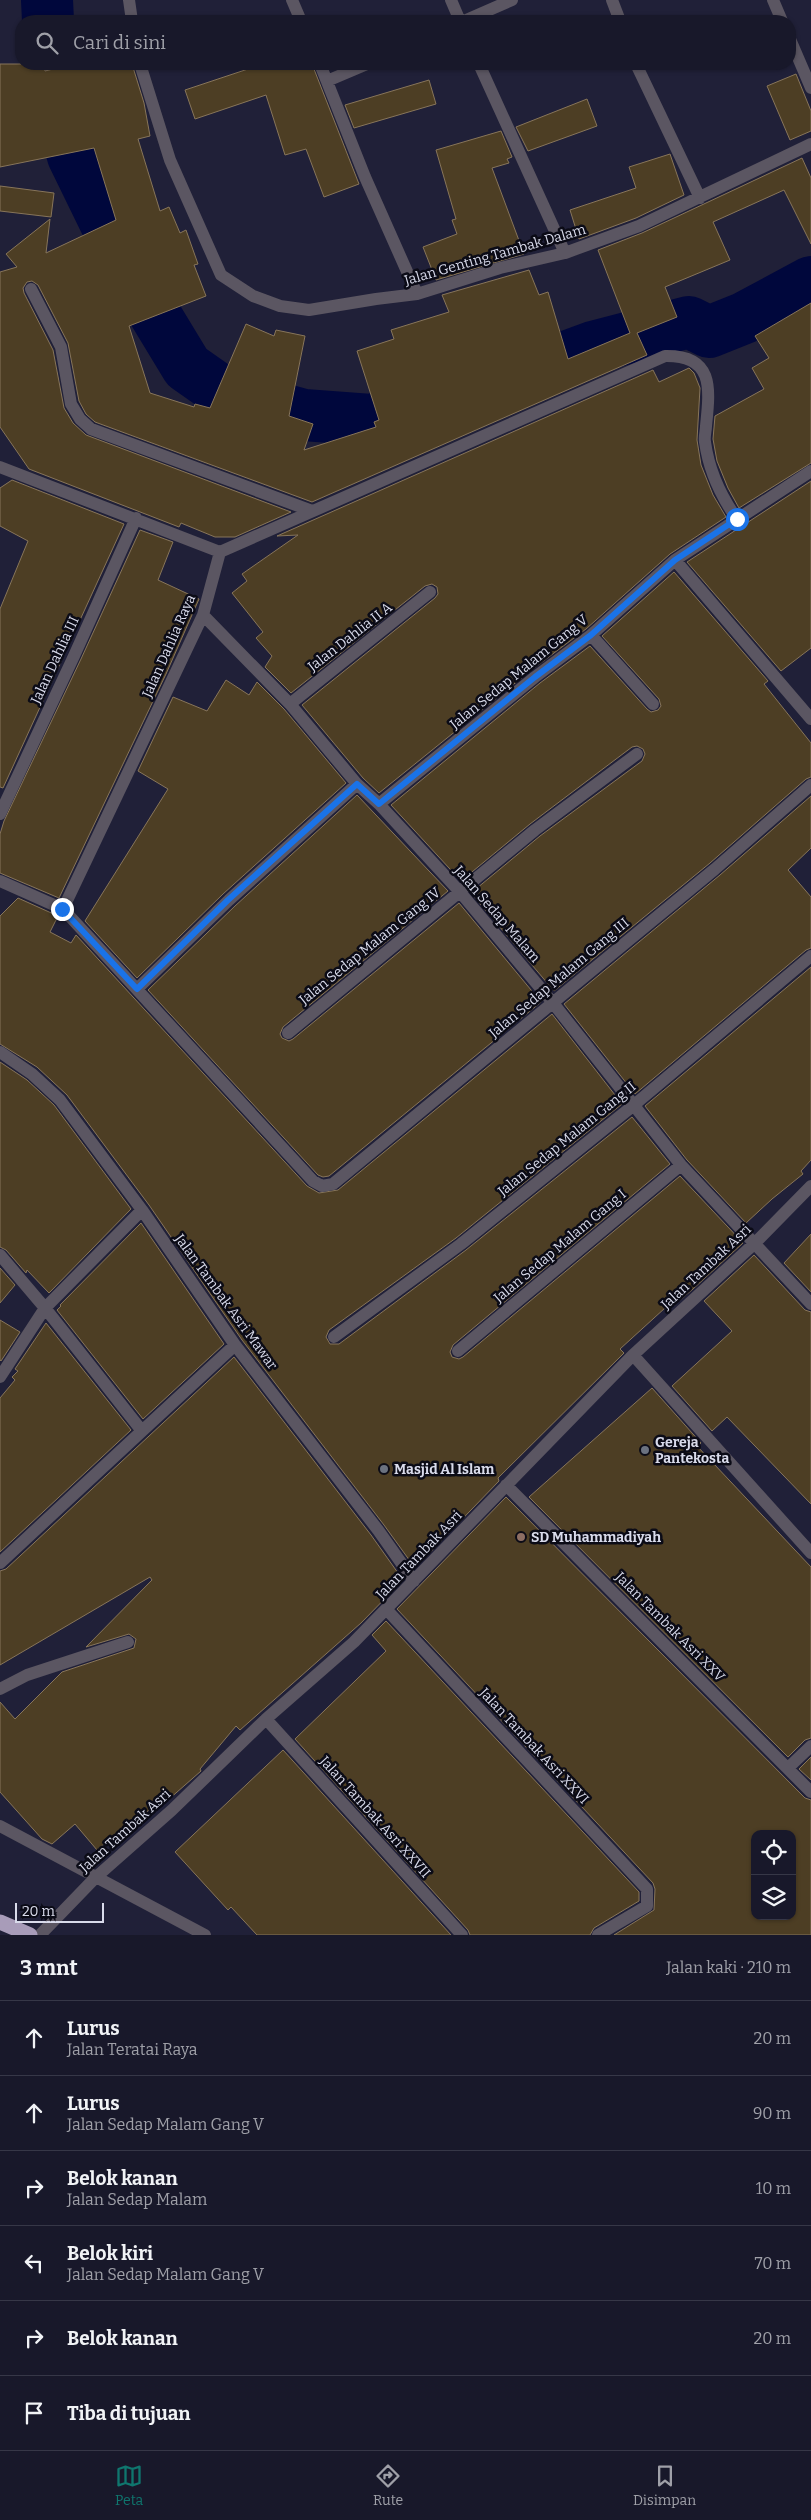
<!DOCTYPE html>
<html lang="id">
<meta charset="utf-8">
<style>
body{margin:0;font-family:Bitter,serif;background:#252536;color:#f1f3f6}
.controls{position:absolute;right:15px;bottom:15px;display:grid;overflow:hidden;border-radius:10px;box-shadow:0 1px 4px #0004}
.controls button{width:45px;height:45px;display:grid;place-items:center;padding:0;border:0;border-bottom:1px solid #363747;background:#18182a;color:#f1f3f6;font:25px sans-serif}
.scale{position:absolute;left:15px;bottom:12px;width:89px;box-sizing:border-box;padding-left:5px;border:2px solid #d9dbeb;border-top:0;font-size:14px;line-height:18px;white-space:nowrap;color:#d9dbeb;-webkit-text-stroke:4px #0b0b16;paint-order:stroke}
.stop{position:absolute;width:15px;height:15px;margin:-11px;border:4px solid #1a73e8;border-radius:50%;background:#fff}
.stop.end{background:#1a73e8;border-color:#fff;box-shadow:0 1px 5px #0008}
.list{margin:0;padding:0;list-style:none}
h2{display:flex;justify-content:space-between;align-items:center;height:65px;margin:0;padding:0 20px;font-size:21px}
h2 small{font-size:16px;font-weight:400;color:#9fa0a8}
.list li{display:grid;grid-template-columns:32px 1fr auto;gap:15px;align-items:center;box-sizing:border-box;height:75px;padding:0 20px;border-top:1px solid #363747}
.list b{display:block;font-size:19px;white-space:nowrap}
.list p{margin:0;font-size:16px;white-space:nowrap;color:#9fa0a8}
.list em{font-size:16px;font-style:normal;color:#9fa0a8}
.icon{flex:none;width:28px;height:28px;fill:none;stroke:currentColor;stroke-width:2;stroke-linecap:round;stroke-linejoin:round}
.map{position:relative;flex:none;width:811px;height:1935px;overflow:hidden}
.search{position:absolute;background:#18182a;box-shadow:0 1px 4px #0004;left:15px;right:15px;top:15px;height:55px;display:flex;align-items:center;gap:12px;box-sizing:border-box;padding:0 18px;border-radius:20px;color:#9fa0a8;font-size:19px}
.sheet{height:515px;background:#18182a}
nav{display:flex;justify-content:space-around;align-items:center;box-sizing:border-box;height:70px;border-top:1px solid #363747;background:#18182a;font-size:14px;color:#9fa0a8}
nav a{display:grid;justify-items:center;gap:2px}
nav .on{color:#0f766e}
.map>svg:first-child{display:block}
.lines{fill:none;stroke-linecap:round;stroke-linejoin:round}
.river{stroke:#00073c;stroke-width:52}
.building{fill:#4d3e24;stroke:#87755a;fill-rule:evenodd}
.minor{stroke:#5b5662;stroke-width:12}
.motorway{stroke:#a89cb9;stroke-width:15}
.route{stroke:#1a73e8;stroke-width:6}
.worship-dot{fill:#6b7280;stroke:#0b0b16;stroke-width:2}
.education-dot{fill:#8d6e63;stroke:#0b0b16;stroke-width:2}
.labels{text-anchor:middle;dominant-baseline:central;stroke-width:5;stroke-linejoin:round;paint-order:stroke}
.street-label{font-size:14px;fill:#d9dbeb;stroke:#0b0b16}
.poi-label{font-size:14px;font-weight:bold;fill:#d9dbeb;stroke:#0b0b16;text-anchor:start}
</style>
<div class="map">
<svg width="811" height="1935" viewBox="0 0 811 1935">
<rect width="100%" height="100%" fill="#202038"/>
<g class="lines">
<path class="river" d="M47,0L48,21
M50,64L51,76L73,156L130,273L187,367L224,393L304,415L371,420L468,393L593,347L689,322L709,332L744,318L811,282"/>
</g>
<path class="building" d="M0,64H44L45,71L73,64H132L144,103L150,136L138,139L160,211L169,207L180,233L186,230L198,264L194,265L206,296L129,326L150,393L194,407L195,404L210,408L246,324L274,336L276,330L305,336L289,416L313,424L304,450L376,427L374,422L379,420L357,351L394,339L391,330L449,312L442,295L529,270L539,295L548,292L568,359L630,333L598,250L642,233L802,158L811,178V244L784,190L713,222L730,260L665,287L677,317L637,333L647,355L312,502L95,422L86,414L79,401L68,343L38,285L32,281L27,282L23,288L24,293L53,350L64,408L73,423L86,435L291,512L235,537H215L181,523L179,527L29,469L0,427V272L17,267L6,254L50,219L46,253L116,220L94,148L0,167Z
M263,64H312L359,184L324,197L306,149L285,155L266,95L195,119L185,90Z
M796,74L811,111V131L790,140L767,86Z
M429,80L436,104L354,128L345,105Z
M587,99L597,126L528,151L516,127Z
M501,131L512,157L507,159L509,163L492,168L524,254L436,280L423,247L457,234L452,220L456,219L436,150Z
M670,154L684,195L636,218L579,239L570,210L636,188L629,167Z
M0,186L54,193L51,217L0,211Z
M811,303V463L739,508L728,488L717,461L713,439L715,416L764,389L752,368L769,358L755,336Z
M689,368L694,373L700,388L697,440L701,465L713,495L726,517L670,554L586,629L530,671L379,793L363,778L302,705L435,598L438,594L437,587L432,584L425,586L291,693L265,667L272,656L256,638L263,632L232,593L247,581L242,574L298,535L277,536L653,370L659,382Z
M12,480L124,524L3,788L0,787V609L28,541L0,526V488Z
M811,481V648L781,671L687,562Z
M140,530L173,542L158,580L199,599L166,674L59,898L0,873V834L4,821L81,659Z
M674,572L768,681L764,684L811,743V777L806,779L710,863L554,991L471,893L540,836L642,761L645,754L643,749L637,746L632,747L530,824L461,881L391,805L540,683L590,646L647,709L651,712L658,710L661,706L659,699L602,636Z
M226,680L249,695L257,682L284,709L346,783L223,894L137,978L85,921L168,789L138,771L173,697L207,711Z
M357,795L448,891L283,1027L280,1034L282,1038L289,1041L293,1039L459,903L541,1002L329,1176L323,1177L318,1175L148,990L235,906Z
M811,796V848L788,870L811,897V948L806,950L635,1094L564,1004L720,875Z
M18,898L58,916L50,932L71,943L76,935L307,1186L319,1193L338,1190L552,1014L622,1104L456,1238L329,1330L326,1337L330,1344H339L466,1250L632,1117L670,1164L453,1345L450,1352L452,1357L459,1359L463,1357L680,1176L743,1243L693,1289L667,1311L665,1308L620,1349L624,1353L498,1478L499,1481L415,1568L384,1525L242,1340L149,1205L67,1095L37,1067L0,1044V916Z
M811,967V1160L801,1171L803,1174L772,1199L746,1223L687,1160L645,1106Z
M0,1062L27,1080L54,1105L131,1209L49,1293L27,1270L26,1273L6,1250L0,1247Z
M141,1223L224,1344L143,1419L57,1310L61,1306L60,1305Z
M811,1234V1292L784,1263Z
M754,1255L805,1310L811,1312V1504L727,1417L712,1431L672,1386L732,1331L704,1301Z
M0,1268L15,1285L0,1303Z
M0,1320L20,1332L1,1361L0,1360Z
M46,1323L131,1430L0,1552V1398L15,1380L12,1377L18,1371L15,1369Z
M234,1357L371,1535L403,1580L361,1623L240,1730L236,1726L200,1769L201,1771L152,1814L149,1810L135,1821L133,1819L97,1850L75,1824L52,1844L42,1839L0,1792V1702L15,1719L62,1672L134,1648L136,1639L129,1634L86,1647L152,1580L150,1577L0,1665V1571L6,1569Z
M652,1388L701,1443L697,1446L811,1567V1738L805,1740L788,1757L529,1497Z
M506,1497L805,1798L811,1800V1935H614L654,1910L655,1889L653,1883L397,1609ZM755,1834H792V1916H755Z
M386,1621L639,1892V1901L594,1928L590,1935H470L468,1930L295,1739L386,1651L372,1635Z
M283,1750L451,1935H257L231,1907L228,1910L175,1852Z
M811,1757V1780L799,1769Z"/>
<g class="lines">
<path class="minor" d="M129,0L132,21
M292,0L301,21
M451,0L460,21
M612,0L620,21
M773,0L782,21
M464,21L512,0
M790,39L811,88
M140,64L170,160L221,275L253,296L280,306L309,310L376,299L417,294L500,268L565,253L639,226L811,144
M320,64L365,177L417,294
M479,64L565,253
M636,64L700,198
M327,81L367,64
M31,289L61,347L71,404L80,419L91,429L312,511
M0,467L220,552
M220,552L665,356C714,355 710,388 706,426C706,431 704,436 705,442C709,471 720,495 737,519
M675,560L811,719
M203,615L290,704L357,784L379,804L460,892L553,1003L681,1165L811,1304
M591,635L653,704
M290,704L430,592
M379,804L535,677L591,635L675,560L811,471
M0,814L74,656L136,518
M0,881L63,909L313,1181L322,1186L333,1184L715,869L811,785
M63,909L203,615L220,552
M137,989L229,900L357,784
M288,1033L535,830L637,754
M0,1052L32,1074L60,1100L142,1210L235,1345L378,1530L414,1581
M0,1255L45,1308L142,1431L0,1563
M334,1337L461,1244L634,1105L811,956
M458,1351L681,1165
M633,1355L811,1553
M0,1377L45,1308L142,1210
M142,1431L235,1345
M506,1485L811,1792
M387,1610L647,1889V1906L598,1935
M0,1689L27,1675L128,1642
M266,1719L462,1935
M789,1767L811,1746
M0,1826L205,1935
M40,1935L95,1878L172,1810L266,1719L354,1642L633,1355L755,1243L811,1186"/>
<path class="motorway" d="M0,1922L30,1935"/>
</g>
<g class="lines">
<path class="route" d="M62,909L137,989L228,900L357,784L379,804L535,677L591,635L675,560L737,519"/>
</g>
<g class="worship-dot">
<circle cx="645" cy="1450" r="5"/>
<circle cx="384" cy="1469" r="5"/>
</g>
<circle class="education-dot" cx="521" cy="1537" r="5"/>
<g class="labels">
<g class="street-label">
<text transform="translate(495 255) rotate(-16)">Jalan Genting Tambak Dalam</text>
<text transform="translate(350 637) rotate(-38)">Jalan Dahlia II A</text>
<text transform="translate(169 646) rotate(-66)">Jalan Dahlia Raya</text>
<text transform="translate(55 660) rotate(-65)">Jalan Dahlia III</text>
<text transform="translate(519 672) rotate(-39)">Jalan Sedap Malam Gang V</text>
<text transform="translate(497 914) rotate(49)">Jalan Sedap Malam</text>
<text transform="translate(370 946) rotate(-39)">Jalan Sedap Malam Gang IV</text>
<text transform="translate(559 978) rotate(-40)">Jalan Sedap Malam Gang III</text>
<text transform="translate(567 1139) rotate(-39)">Jalan Sedap Malam Gang II</text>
<text transform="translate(560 1246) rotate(-40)">Jalan Sedap Malam Gang I</text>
<text transform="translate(706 1267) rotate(-43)">Jalan Tambak Asri</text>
<text transform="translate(226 1302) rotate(54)">Jalan Tambak Asri Mawar</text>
<text transform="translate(419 1555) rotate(-46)">Jalan Tambak Asri</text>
<text transform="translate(670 1627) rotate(45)">Jalan Tambak Asri XXV</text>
<text transform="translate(534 1746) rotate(47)">Jalan Tambak Asri XXVI</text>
<text transform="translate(375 1817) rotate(48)">Jalan Tambak Asri XXVII</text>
<text transform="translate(125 1831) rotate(-42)">Jalan Tambak Asri</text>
</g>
<g class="poi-label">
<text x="655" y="1442">Gereja<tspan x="655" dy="16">Pantekosta</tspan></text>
<text x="394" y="1469">Masjid Al Islam</text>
<text x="531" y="1537">SD Muhammadiyah</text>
</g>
</g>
</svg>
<div class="controls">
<button><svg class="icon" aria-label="locate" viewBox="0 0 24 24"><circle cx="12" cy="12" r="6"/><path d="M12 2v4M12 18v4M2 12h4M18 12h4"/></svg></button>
<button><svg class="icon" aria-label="layers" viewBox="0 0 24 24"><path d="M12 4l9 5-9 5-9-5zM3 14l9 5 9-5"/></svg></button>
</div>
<div class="scale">20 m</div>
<div class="stop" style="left:737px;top:519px"></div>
<div class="stop end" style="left:62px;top:909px"></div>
<div class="search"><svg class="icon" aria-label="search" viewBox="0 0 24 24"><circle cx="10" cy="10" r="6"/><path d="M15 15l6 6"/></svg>Cari di sini</div>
</div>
<section class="sheet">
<h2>3 mnt<small>Jalan kaki · 210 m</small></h2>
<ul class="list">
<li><svg class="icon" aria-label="ahead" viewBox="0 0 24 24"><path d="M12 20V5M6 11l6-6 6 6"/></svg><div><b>Lurus</b><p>Jalan Teratai Raya</p></div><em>20 m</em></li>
<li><svg class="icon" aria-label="ahead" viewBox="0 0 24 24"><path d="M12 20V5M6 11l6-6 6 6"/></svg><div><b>Lurus</b><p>Jalan Sedap Malam Gang V</p></div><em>90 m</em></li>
<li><svg class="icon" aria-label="right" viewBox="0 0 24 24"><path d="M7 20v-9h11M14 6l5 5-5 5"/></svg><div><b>Belok kanan</b><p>Jalan Sedap Malam</p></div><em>10 m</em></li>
<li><svg class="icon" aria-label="left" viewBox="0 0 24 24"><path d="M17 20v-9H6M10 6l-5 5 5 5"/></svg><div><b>Belok kiri</b><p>Jalan Sedap Malam Gang V</p></div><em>70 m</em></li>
<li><svg class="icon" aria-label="right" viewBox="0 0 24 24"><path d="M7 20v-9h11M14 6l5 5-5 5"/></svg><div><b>Belok kanan</b></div><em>20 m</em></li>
<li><svg class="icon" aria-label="arrive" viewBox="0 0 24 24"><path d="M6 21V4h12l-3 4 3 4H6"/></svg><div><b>Tiba di tujuan</b></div></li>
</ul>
</section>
<nav>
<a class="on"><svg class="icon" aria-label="map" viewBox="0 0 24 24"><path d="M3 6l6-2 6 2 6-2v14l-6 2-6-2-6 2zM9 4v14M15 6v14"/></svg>Peta</a>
<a><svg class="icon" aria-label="directions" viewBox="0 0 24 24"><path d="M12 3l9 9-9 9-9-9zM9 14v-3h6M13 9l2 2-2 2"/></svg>Rute</a>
<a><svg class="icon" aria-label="saved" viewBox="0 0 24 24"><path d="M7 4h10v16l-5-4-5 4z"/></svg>Disimpan</a>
</nav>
